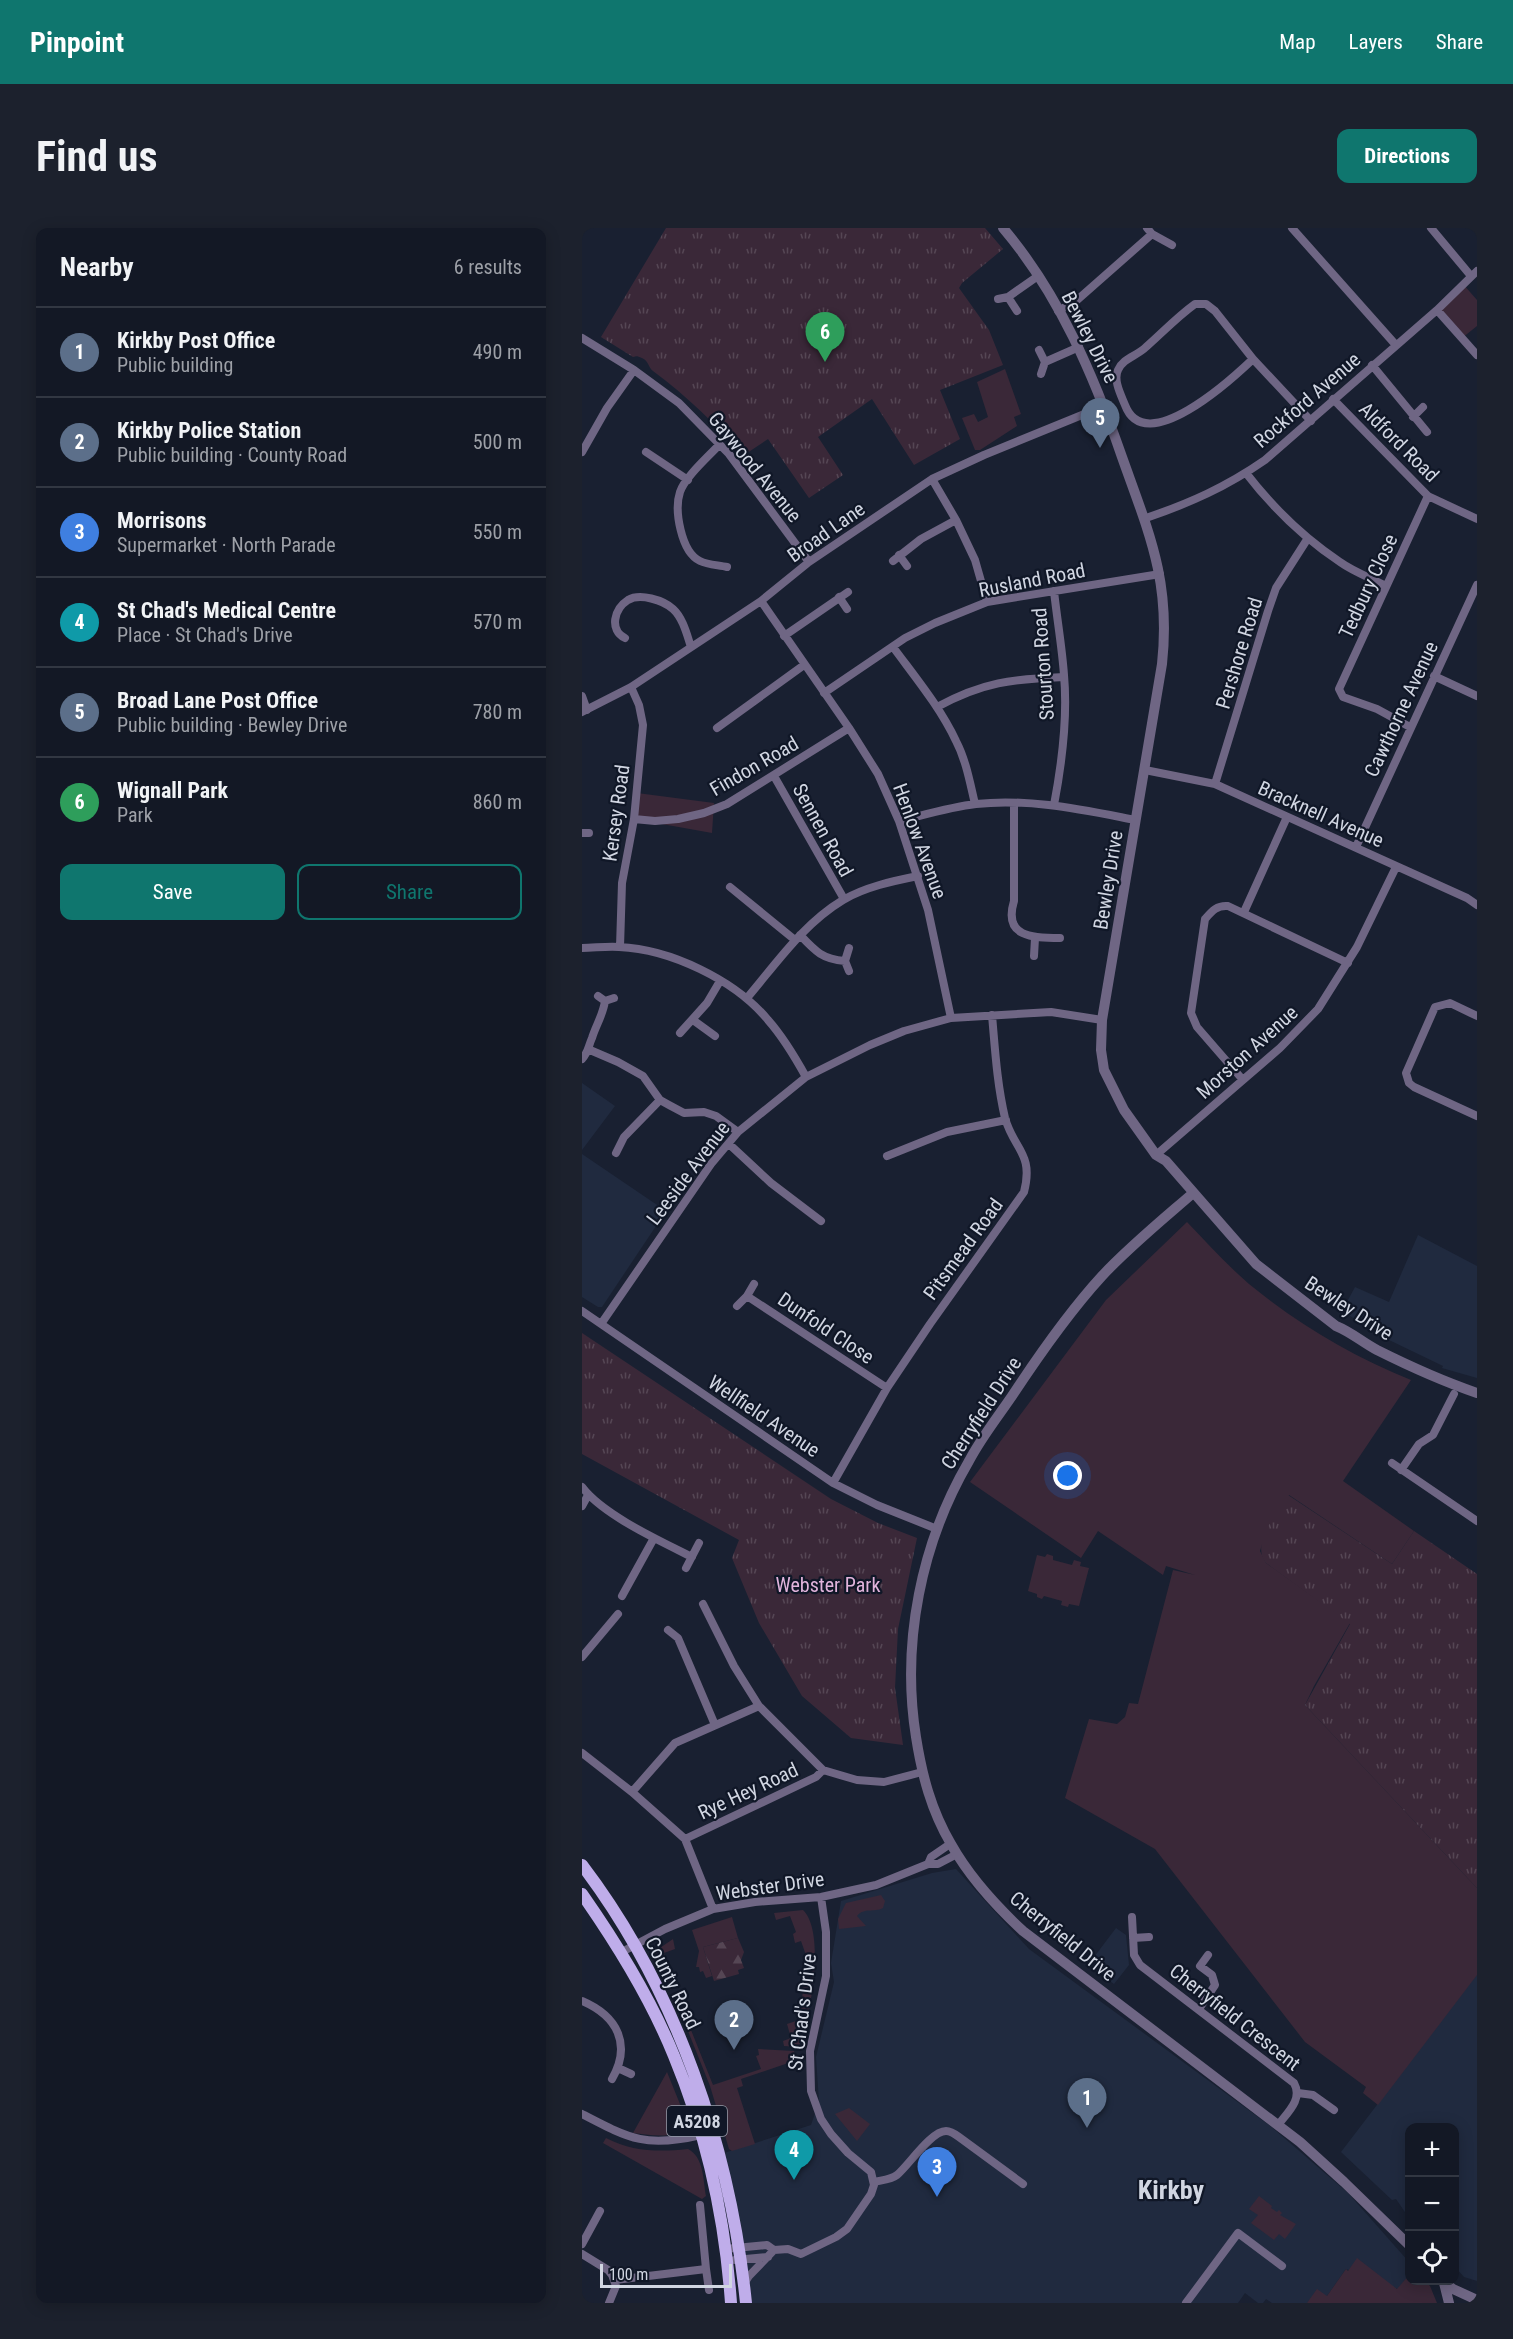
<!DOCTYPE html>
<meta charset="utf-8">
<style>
body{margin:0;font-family:"Roboto Condensed",sans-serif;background:#1c212d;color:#f1f3f6}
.controls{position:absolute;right:18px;bottom:18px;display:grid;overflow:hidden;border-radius:12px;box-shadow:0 3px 15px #0003}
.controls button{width:54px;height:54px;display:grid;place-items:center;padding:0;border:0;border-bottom:2px solid #323742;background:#131825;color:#f1f3f6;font:30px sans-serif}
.scale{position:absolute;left:18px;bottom:15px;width:132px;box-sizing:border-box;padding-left:6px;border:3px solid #d1d6e2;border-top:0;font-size:16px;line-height:21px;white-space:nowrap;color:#d1d6e2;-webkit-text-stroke:4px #101727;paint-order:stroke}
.you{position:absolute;left:486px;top:1248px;width:21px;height:21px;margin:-15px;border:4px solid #fff;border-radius:50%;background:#1a73e8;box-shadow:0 0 0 9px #1a73e833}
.badge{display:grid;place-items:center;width:39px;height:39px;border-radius:50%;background:#0f766e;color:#fff;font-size:20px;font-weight:700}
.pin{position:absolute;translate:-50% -50px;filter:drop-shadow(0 2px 3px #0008)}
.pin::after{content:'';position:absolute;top:32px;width:21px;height:18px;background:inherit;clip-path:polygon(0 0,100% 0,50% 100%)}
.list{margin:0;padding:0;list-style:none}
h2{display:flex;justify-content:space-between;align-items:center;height:78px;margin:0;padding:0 24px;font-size:26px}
h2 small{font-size:20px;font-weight:400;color:#9da0a7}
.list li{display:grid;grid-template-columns:39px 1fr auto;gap:18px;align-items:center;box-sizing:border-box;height:90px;padding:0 24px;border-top:2px solid #323742}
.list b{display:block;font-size:22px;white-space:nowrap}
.list p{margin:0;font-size:20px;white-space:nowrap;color:#9da0a7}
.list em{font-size:20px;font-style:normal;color:#9da0a7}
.actions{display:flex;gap:12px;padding:18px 24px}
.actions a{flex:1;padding:14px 0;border:2px solid #0f766e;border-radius:12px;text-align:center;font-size:21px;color:#0f766e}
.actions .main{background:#0f766e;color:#fff}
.icon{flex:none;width:33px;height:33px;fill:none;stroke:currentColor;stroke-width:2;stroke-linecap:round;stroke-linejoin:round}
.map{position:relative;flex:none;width:895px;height:2075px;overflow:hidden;border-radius:12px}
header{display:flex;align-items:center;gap:36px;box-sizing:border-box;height:84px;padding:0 30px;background:#0f766e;color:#fff}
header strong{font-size:28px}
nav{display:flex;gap:33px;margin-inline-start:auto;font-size:21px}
.intro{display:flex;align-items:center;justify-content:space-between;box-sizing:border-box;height:144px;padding:0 36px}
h1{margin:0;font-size:42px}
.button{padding:15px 27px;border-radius:12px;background:#0f766e;color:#fff;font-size:21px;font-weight:700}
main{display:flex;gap:36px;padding:0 36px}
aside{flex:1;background:#131825;border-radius:12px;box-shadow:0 3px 15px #0003}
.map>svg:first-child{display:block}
.built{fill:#202a3f}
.grass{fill:#3a2838}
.forest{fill:url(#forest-firs)}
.park{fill:url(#park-tufts)}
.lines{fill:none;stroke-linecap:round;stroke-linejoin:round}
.minor{stroke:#6f6684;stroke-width:8}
.tertiary{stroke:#6f6684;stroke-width:10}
.primary{stroke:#bfadea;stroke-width:12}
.labels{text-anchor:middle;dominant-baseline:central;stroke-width:4.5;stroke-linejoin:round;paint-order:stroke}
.shield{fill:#101727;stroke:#979daa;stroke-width:1.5}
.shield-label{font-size:18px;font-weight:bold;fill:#d1d6e2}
.street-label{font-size:20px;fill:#d1d6e2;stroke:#101727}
.park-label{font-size:20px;fill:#e1b4dc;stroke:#101727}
.district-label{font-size:26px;font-weight:bold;fill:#d1d6e2;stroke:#101727}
</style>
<header>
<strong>Pinpoint</strong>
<nav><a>Map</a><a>Layers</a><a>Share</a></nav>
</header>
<div class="intro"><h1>Find us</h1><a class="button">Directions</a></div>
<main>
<aside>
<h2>Nearby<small>6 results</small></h2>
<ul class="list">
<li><span class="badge" style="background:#5c6f8a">1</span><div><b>Kirkby Post Office</b><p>Public building</p></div><em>490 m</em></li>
<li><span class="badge" style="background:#5c6f8a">2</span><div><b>Kirkby Police Station</b><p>Public building · County Road</p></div><em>500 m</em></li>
<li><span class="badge" style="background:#3f7fe0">3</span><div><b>Morrisons</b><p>Supermarket · North Parade</p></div><em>550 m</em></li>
<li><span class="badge" style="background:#0f9aa8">4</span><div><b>St Chad's Medical Centre</b><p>Place · St Chad's Drive</p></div><em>570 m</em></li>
<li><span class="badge" style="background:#5c6f8a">5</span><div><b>Broad Lane Post Office</b><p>Public building · Bewley Drive</p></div><em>780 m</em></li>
<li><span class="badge" style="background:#2e9e5b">6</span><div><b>Wignall Park</b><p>Park</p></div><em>860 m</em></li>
</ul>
<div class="actions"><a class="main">Save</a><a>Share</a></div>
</aside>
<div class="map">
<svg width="895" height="2075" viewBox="0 0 895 2075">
<defs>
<pattern id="forest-firs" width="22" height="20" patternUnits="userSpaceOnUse" patternTransform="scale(1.5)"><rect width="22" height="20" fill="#3a2838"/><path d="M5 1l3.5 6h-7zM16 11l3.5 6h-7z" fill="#554654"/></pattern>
<pattern id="park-tufts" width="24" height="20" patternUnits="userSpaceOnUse" patternTransform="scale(1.5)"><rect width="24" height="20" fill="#3a2838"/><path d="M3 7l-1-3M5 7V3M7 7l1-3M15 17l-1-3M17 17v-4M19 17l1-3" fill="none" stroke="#554654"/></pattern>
</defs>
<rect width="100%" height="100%" fill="#192031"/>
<path class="built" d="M0,855L33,878L0,922Z
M0,926L84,983L20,1079H16L0,1069Z
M836,1007L895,1038V1150L860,1140L861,1138L805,1111L760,1083L773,1059L807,1074Z
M374,1641L447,1721L687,1897L766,1965L827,2034V2047L816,2061L764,2041L745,2068L725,2075H690L684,2071L681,2075H676L663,2065L656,2075H167L154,1980L142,1925L229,1897L237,1874L234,1829L252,1754L249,1735L259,1673L350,1645Z
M534,1700L544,1707L547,1737L532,1756L506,1737Z
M895,1746V2053L882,2049L873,2039L872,1900H828L827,1990L814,1971L810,1972L759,1924Z"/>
<path class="grass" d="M881,56L895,72V98L880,110L855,82Z
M423,141L439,186L432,189L435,198L398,222H393L380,190L392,186L396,194L406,189L395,154Z
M55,565L132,575L130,605L52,591Z
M605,994C625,1015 645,1037 667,1056C716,1096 770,1128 829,1152L761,1253L832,1303L810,1336L707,1267L683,1307L678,1323L684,1335L768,1395L732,1458L723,1477L895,1660V1747L796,1877L781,1865L784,1859L723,1814L573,1621L483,1570L507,1491L535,1496L543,1489L547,1475L556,1476L591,1342L613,1347L584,1338L581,1347L516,1303L499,1330L388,1254L524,1072Z
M465,1326L471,1328V1332L490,1337L492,1332L499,1334L498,1338L507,1340L497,1378L487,1376L486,1379L479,1377L480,1373L462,1368L460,1371L455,1369V1366L446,1363L455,1327L463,1329Z
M299,1667L303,1673L301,1680C292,1685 282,1679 275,1688L284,1698L257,1701L256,1691L264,1675Z
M221,1682C238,1698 233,1749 229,1770L220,1771L223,1743L220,1735L226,1733L219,1713L213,1715L211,1706L214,1704L208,1688L194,1692L192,1685Z
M150,1689L156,1710L121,1719L130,1748L124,1750L121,1743L118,1744L117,1739H114L117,1723L110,1702Z
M91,1711L93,1721L82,1725L94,1759L88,1762L71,1729L72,1724Z
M228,1778L217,1819L202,1818L201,1813L209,1810L205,1796L217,1792L215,1780Z
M101,1782L131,1857L179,1841L174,1828L177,1827L176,1821L212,1823L215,1832L159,1851L161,1858L155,1860L173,1916L150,1923L147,1921L128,1858L98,1783Z
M85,1844L104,1891C98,1914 70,1907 51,1905Z
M267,1880L288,1896L275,1913L253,1886Z
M24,1910C51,1924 77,1924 106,1921C122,1929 121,1952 124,1968L120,1971L21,1915Z
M677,1968L690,1978L689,1980L695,1984L697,1982L700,1985L698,1987L714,1996L703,2011L697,2006L692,2012L669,1995L676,1987L667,1981Z
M775,2030L815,2061L827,2047L828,2052L843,2053L848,2058L855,2075H725L735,2061L745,2068L764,2041L766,2043Z"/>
<path class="forest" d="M156,1710L162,1724L159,1732L162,1740L156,1742L157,1746L132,1753L121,1719Z"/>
<path class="park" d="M84,0H403L421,21L380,55L377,60L407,102L421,137L358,162L378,211L332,237L290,171L236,209L261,247L227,270L186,211L162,227C133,196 105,168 71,143C66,139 67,133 60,130C55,128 55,128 51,129L19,109Z
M0,1105L249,1271L296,1295L335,1310L316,1401L313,1460L321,1517L269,1510L220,1468L177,1395L150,1330L157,1312L0,1226Z
M706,1267L810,1336L832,1303L895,1346V1660L723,1477L768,1396L684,1335C668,1316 696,1284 706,1267Z"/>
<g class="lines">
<path class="minor" d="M565,0L570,6L590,17
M710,0L813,116
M849,0L889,48
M426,69L435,83
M416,71L426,69L456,48
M855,82L895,127
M476,83L494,73L570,6
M0,110L52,142L97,175L147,226L227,334
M457,122L463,134L459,146
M671,131C650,151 563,231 543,177C539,167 531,152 536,142C541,130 555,128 564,119C580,105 595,89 613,76H624L633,83L671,131L729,193
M463,134L497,119
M790,137L845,204
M751,171L846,268L895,291
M831,189L841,179
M137,217C126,229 103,249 98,264C92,282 99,324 118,333C126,337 137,337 145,339
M0,224L25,180L52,142
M64,224L106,252
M664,245C691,280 722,310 758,334C772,344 789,350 804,358
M350,251L374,292L393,332L405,374
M564,290C608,275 644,259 683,232L855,82L895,43
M317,327L325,338
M311,333L339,311L374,292
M472,363C475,391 480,419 482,447C486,491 480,535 472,577
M257,369L265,381
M179,373L267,500L296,546L317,593L346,682L369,790
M202,408L266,364
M43,410C27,402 32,381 46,372C58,365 81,372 91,381C101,390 105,407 109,419
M311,419C333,449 358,479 374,513C384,532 388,555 393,576
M852,448L895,468
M242,465L323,410L353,395L405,374L578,346
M0,468L5,482
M355,479C401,454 430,451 482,449
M0,484L49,459L179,373L227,334L350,251L402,227L522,178
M828,499L795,481L761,469L757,461L846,268
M135,500L222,437
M563,542L633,556L885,670L895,677
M192,548L262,671
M633,556L686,383L694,360L726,310
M432,576V673C421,709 450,710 478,710
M52,591L73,593L96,591L122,585L145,576L267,500
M317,593C342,587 368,579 394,576C447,570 501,582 554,592
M0,605H7
M774,619L895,357
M148,659L213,712
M662,684L705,589
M218,707C233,723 240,731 263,733L267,720
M38,719L40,655L52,591L61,497L57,477L49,459
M0,720C12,720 25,718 37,719C88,721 153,752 186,792C201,809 213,829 224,849
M452,728L453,710
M263,733L267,743
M165,770C194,736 221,696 261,672C283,659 311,653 336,648
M23,773L32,770
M895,788L868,775L853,779L824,845L827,855L832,859L895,888
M111,792L133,808
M98,805L125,775L138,753
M8,822L36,834L61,848L78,872L87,877L102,885L122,884L134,888L156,904
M0,831C7,823 6,819 10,810C14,797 21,787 23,773L16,768
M661,852L615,799L609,785L623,691C630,683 635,677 646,678L766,735
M147,916L189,955L239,993
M34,925L42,909L78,872
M574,927L698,820L736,781L775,719L814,639
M305,928L365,904L424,892
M165,1068L305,1160
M155,1078L165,1068L172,1056
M0,1083L251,1255L295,1277L355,1301
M19,1096L129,936L156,904L224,849L288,817L322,803L369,790L469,784L520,792
M810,1235L895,1293
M819,1242L837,1216L851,1207L872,1166
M251,1255L305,1160L348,1096L442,964C452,925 432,922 423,890C415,856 413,821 410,787
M0,1259C21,1287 78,1313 110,1329
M0,1278L6,1267
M104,1340L117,1315
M40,1368L72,1310
M121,1376L152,1438L177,1478L241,1542L275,1552L302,1554L340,1544
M86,1402L96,1410L133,1497
M0,1429L36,1386
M0,1525L50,1564L103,1611L131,1681
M50,1564L93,1515L177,1478
M103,1611L234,1549L241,1542
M346,1636L349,1629L368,1616
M550,1689L552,1727L558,1737L712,1855C721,1871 706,1884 696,1897
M551,1710L567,1709
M38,1725L83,1701L131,1681L173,1674L239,1669L294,1657L346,1636H356L375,1626
M0,1773C35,1788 50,1816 30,1851
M617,1781L633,1757L630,1747L618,1738L626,1727
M36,1840L49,1846
M716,1865L731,1867L752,1882
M0,1886C48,1911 64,1920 119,1907
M292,1954C300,1952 308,1952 315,1947C327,1937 349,1903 364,1903C369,1903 373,1906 377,1909L441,1956
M0,2016L18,1983
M143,2021L185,2017L192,2022L206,2021L219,2026L254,2009L265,2001L289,1966L292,1957L289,1944L266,1925L249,1906L239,1891L229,1863L228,1823L244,1748V1704L239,1669
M0,2026L26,2042L30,2047L34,2058L27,2075
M153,2032L186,2029
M124,2041L127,2062
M33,2052L124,2041L118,1977
M162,2056L167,2048L192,2022
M604,2075L656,2005L700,2038"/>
<path class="tertiary" d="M421,0C477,66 512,148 540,229C567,305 589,353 580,436L520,792L519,822L522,842L542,882L574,927L584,933L674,1036L754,1098C769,1104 780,1114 795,1122C827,1138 860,1153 895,1165
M610,966C580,992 547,1019 520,1048C486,1085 457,1127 430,1168C415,1190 399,1210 387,1233C339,1315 319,1415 334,1509C340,1547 349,1582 369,1616C388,1650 413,1677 441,1703L718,1914L762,1954L828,2018
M860,2052L871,2061L895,2072
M862,2055L867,2075"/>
<path class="primary" d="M0,1637C95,1762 148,1920 164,2075
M0,1666C35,1716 69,1771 92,1828C124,1905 143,1991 149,2075"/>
</g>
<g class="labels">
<rect class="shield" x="85" y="1878" width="60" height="30" rx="4.5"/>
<g class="shield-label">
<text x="115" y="1893">A5208</text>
</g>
<g class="street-label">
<text transform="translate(508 109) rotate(63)">Bewley Drive</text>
<text transform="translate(725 172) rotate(-41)">Rockford Avenue</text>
<text transform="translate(817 214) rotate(45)">Aldford Road</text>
<text transform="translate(173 239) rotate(51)">Gaywood Avenue</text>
<text transform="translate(244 304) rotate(-35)">Broad Lane</text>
<text transform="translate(450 352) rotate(-11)">Rusland Road</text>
<text transform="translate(786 358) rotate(-65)">Tedbury Close</text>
<text transform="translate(657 425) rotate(-73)">Pershore Road</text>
<text transform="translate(461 436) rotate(-94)">Stourton Road</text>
<text transform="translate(819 481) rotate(-65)">Cawthorne Avenue</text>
<text transform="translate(172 538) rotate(-30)">Findon Road</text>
<text transform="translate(34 585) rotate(-82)">Kersey Road</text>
<text transform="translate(739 586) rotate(24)">Bracknell Avenue</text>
<text transform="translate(241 602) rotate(61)">Sennen Road</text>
<text transform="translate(338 613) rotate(70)">Henlow Avenue</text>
<text transform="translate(526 652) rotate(-81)">Bewley Drive</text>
<text transform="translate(665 824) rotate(-42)">Morston Avenue</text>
<text transform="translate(106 945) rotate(-53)">Leeside Avenue</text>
<text transform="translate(381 1021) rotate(-54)">Pitsmead Road</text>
<text transform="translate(767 1080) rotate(33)">Bewley Drive</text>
<text transform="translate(244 1100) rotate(34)">Dunfold Close</text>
<text transform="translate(399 1185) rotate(-57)">Cherryfield Drive</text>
<text transform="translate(182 1188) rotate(34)">Wellfield Avenue</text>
<text transform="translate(166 1563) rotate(-25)">Rye Hey Road</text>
<text transform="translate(188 1658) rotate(-8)">Webster Drive</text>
<text transform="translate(481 1708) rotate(39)">Cherryfield Drive</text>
<text transform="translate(91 1755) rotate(64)">County Road</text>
<text transform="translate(220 1784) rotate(-83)">St Chad's Drive</text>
<text transform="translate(653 1789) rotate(38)">Cherryfield Crescent</text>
</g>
<g class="park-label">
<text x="246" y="1357">Webster Park</text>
</g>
<g class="district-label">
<text x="589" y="1962">Kirkby</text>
</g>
</g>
</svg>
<div class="controls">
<button>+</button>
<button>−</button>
<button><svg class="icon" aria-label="locate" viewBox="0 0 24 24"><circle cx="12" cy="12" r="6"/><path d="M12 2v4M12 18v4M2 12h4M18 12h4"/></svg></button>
</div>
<div class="scale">100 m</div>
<div class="you"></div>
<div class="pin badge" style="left:505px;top:1900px;background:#5c6f8a">1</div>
<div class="pin badge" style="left:152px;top:1822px;background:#5c6f8a">2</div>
<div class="pin badge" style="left:355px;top:1969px;background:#3f7fe0">3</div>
<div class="pin badge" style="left:212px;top:1952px;background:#0f9aa8">4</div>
<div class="pin badge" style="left:518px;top:220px;background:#5c6f8a">5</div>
<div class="pin badge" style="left:243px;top:134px;background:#2e9e5b">6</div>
</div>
</main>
